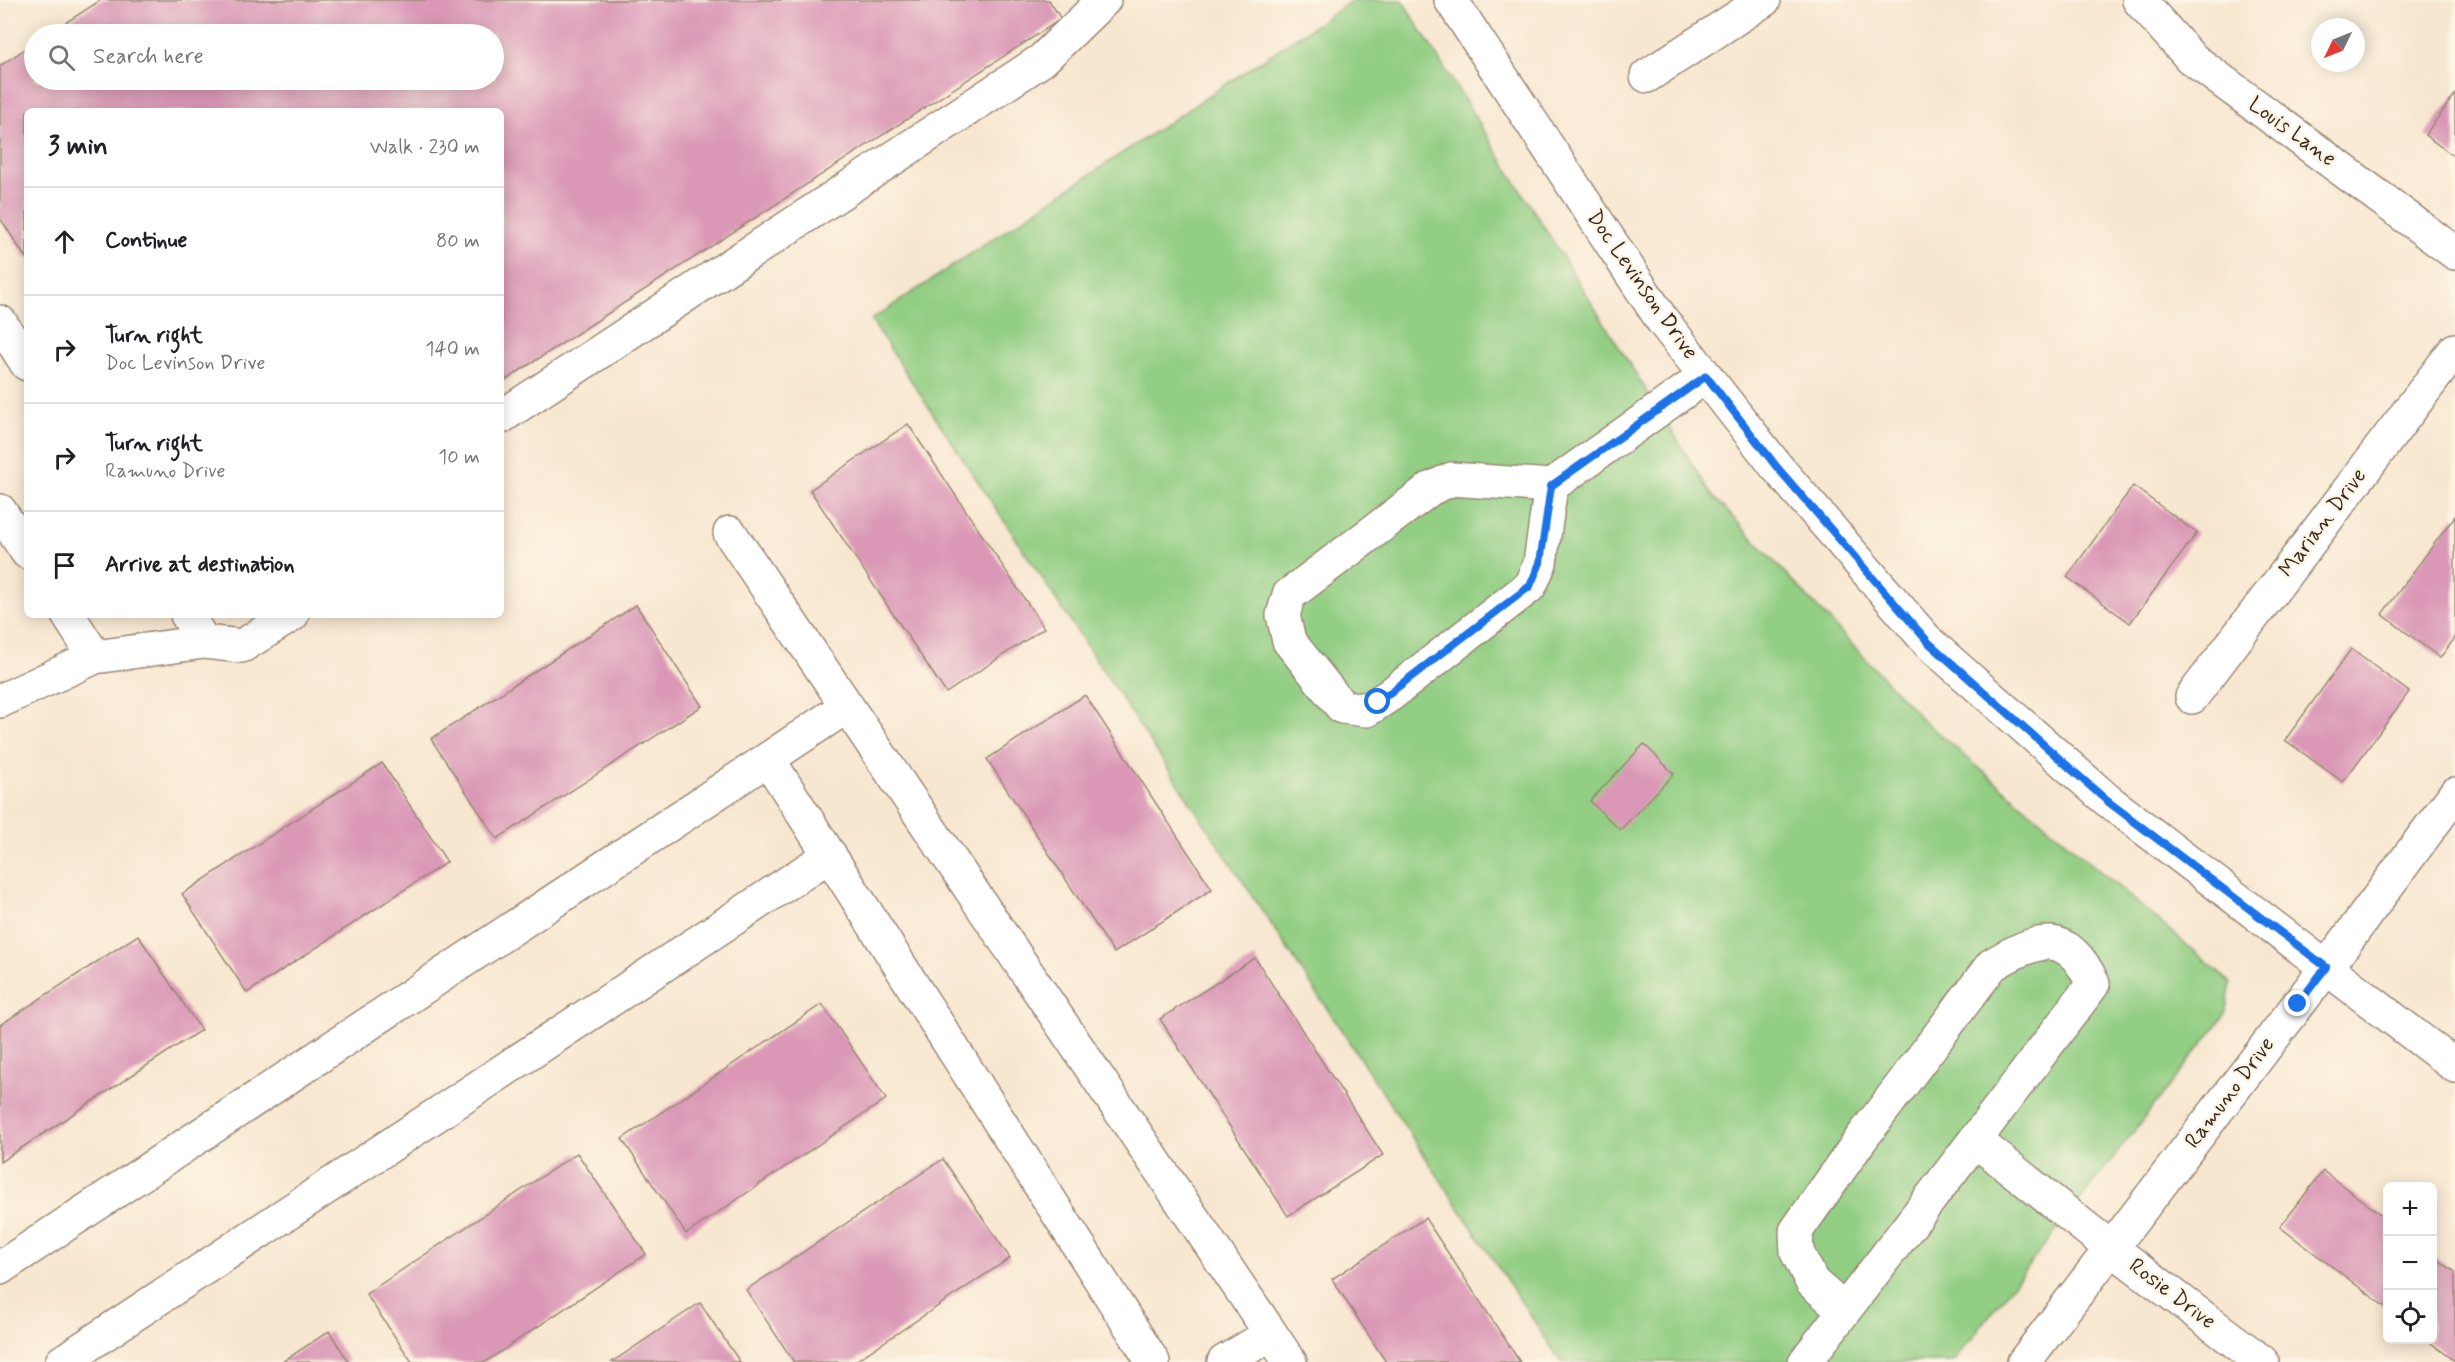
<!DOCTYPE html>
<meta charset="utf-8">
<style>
body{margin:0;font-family:Mynerve,sans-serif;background:#f6f6f6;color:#202124}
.controls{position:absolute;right:18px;bottom:18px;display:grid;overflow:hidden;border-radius:9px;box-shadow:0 3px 15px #0003}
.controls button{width:54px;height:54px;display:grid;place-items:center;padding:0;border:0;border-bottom:2px solid #e0e0e0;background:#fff;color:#202124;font:30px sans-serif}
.compass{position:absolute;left:2311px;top:18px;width:54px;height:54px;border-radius:50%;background:#fff;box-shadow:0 3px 15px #0003;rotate:227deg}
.stop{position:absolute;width:18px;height:18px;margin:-14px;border:4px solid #1a73e8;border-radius:50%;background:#fff}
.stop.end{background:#1a73e8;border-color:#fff;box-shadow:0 2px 6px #0008}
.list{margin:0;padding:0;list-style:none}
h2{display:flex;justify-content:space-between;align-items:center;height:78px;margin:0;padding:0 24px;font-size:26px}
h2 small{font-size:20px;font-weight:400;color:#757577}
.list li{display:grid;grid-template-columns:39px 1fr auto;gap:18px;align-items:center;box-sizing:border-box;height:108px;padding:0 24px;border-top:2px solid #e0e0e0}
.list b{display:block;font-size:22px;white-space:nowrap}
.list p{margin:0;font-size:20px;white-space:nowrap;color:#757577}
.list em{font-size:20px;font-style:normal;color:#757577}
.icon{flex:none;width:33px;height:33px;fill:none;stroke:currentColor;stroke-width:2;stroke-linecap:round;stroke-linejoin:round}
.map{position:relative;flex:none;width:2455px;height:1362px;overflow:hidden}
.search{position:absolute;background:#fff;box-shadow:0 3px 15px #0003;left:24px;top:24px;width:480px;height:66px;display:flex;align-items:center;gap:15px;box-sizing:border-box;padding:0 21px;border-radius:33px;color:#757577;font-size:22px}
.panel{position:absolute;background:#fff;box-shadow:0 3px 15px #0003;left:24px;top:108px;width:480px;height:510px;border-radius:9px}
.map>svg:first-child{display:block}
.green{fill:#92ce83;stroke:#667c50;stroke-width:1.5}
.building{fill:#da98b6}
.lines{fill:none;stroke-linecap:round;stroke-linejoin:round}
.minor-casing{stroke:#9a8877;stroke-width:36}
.minor{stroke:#fff;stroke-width:33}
.route{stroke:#1a73e8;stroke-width:8}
.labels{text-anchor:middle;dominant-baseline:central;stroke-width:5;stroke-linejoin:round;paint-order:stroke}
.street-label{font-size:22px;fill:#3b2a1e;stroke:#fcf5e5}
</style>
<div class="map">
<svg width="2455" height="1362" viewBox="0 0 2455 1362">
<rect width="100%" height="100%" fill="#fcf5e5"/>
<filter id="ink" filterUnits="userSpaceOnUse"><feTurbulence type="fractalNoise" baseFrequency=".0167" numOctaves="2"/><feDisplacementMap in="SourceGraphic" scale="12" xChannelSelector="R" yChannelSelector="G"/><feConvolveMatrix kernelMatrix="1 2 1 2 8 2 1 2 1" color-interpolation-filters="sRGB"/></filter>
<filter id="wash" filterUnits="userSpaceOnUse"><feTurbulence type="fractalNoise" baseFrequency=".008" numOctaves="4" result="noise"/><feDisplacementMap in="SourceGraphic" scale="24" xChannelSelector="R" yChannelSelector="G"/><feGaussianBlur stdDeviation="1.35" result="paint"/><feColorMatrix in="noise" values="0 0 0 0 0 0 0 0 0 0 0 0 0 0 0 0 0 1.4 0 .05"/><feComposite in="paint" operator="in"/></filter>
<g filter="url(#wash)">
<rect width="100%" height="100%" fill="#f8e7d0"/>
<path class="green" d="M1353,0H1402L1711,494L1923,720L2231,983L2225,1015L1953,1362H1561L871,320Z"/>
<g id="blocks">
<path class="building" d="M101,0H1049L1061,19L501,383V111H27V260L0,218V66L34,43V80H494V34H48Z
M2455,94V157L2425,135Z
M908,424L1044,628L946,693L810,490Z
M2133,486L2197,533L2130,623L2067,577Z
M2455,516V638L2440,658L2382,614Z
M636,605L702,706L497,839L431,739Z
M2351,649L2409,692L2343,782L2285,740Z
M1085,695L1212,889L1114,953L987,759Z
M1644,744L1674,774L1620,830L1590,801Z
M382,763L447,862L247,993L182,894Z
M138,935L201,1030L0,1162V1025Z
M1255,958L1383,1155L1288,1216L1160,1019Z
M822,1004L886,1099L686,1234L622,1139Z
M577,1153L646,1254L485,1362H412L366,1294Z
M943,1159L1010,1258L854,1362H794L746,1290Z
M2323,1171L2388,1220V1309L2280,1227Z
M1425,1218L1520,1362H1386L1332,1279Z
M2432,1255L2455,1272V1361L2427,1340H2432Z
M700,1303L740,1362H612Z
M329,1331L349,1362H282Z"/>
</g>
</g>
<g filter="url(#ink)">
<use href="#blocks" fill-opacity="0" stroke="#9a8877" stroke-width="1.5"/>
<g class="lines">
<defs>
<path id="minor" d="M1451,0L1662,320L1776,466L1929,643L2106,799L2455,1066
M2139,0L2191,58L2455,253
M1647,76L1764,0
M0,322L27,364
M501,417L1042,60L1104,0
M1551,486L1540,563L1530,586L1390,695L1367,710L1342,707L1289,641L1283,615L1289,595L1430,489L1452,479L1551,486L1706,376
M0,511L27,552
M730,533L1290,1362
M68,615L95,657
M187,615L204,642L242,646L292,615
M2192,697L2455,350
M0,701L95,657L204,642
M847,706L768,759L1153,1362
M0,1268L768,759
M1844,1310L1812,1282L1797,1252L1796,1231L1861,1139L1992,965C2037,938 2068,927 2093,984L1975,1140
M62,1362L830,855
M1224,1362L1271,1334
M1805,1362L1975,1140L2111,1248L2262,1362
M2024,1362L2327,967L2455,794"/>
</defs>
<use href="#minor" class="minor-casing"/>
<use href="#minor" class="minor"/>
</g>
</g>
<g class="lines" filter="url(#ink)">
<path class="route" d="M1378,702L1530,586L1540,563L1551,486L1706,376L1776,466L1929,643L2106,800L2326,967L2298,1004"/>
</g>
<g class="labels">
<g class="street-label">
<text transform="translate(2292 132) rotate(36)">Louis Lane</text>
<text transform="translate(1642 285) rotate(55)">Doc Levinson Drive</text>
<text transform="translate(2323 523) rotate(-53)">Marian Drive</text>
<text transform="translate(2230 1093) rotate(-53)">Ramuno Drive</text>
<text transform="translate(2172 1294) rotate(37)">Rosie Drive</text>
</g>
</g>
</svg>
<div class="controls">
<button>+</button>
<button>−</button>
<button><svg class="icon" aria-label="locate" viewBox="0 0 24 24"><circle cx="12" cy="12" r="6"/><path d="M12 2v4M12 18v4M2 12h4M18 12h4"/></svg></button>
</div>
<svg class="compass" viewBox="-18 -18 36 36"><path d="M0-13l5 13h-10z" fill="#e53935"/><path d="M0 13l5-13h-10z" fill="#757577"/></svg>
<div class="stop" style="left:1378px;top:702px"></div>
<div class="stop end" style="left:2298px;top:1004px"></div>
<div class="search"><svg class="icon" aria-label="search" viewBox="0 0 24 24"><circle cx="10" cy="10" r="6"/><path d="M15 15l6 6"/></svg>Search here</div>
<section class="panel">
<h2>3 min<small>Walk · 230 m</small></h2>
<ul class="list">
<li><svg class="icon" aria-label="ahead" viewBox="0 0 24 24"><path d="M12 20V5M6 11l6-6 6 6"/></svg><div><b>Continue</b></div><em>80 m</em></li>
<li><svg class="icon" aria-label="right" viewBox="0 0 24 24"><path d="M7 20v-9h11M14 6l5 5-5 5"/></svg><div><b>Turn right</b><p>Doc Levinson Drive</p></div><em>140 m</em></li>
<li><svg class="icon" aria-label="right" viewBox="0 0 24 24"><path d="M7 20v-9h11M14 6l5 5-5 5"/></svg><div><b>Turn right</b><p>Ramuno Drive</p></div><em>10 m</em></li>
<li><svg class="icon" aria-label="arrive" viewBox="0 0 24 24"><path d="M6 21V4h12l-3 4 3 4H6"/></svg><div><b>Arrive at destination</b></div></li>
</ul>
</section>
</div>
